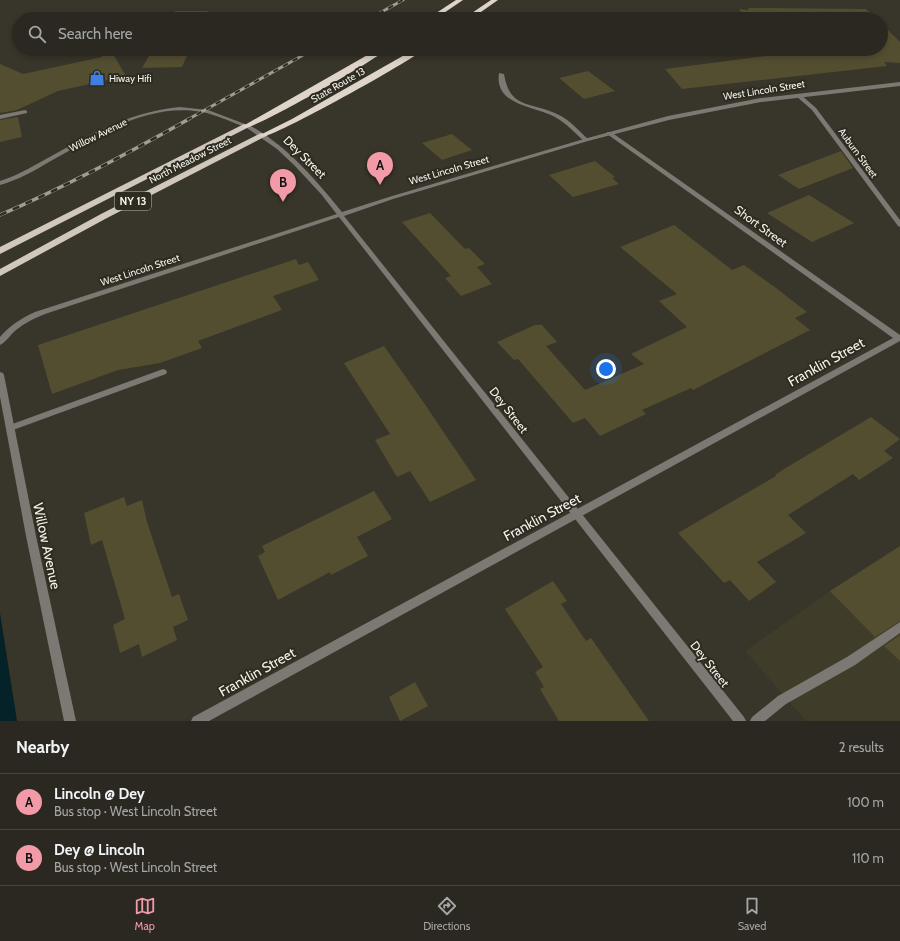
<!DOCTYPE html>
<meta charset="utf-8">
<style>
body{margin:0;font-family:Cabin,sans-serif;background:#323029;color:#f1f3f6}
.you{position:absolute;left:606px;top:369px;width:14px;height:14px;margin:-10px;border:3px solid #fff;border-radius:50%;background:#1a73e8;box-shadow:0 0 0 6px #1a73e833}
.badge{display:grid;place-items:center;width:26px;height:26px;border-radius:50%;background:#f39aa9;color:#111;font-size:13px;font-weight:700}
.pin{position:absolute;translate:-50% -33px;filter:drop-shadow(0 1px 2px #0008)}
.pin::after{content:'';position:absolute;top:21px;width:14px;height:12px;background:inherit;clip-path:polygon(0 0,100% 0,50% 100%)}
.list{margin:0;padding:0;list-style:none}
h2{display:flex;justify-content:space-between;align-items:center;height:52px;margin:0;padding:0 16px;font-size:17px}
h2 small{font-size:13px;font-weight:400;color:#a5a6a5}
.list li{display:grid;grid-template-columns:26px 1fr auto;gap:12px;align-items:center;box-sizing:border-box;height:56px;padding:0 16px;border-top:1px solid #46443e}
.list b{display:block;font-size:15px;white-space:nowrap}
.list p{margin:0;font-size:13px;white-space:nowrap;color:#a5a6a5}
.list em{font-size:13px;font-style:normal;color:#a5a6a5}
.icon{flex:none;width:22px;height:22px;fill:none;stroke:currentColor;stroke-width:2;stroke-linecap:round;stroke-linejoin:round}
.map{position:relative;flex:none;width:900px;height:721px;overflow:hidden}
.search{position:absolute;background:#2a2820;box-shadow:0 2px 6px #0003;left:12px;right:12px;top:12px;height:44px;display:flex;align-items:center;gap:10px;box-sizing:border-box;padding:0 14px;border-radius:22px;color:#a5a6a5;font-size:15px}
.sheet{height:164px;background:#2a2820}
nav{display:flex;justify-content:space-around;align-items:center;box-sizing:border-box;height:56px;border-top:1px solid #46443e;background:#2a2820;font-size:11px;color:#a5a6a5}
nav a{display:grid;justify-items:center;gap:2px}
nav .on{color:#f39aa9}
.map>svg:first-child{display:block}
.built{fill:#3f3c2a}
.water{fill:#052228}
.building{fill:#544e31}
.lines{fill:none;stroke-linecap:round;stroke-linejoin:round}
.service{fill:#7c7873;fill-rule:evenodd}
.minor{fill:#7c7873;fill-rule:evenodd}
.tertiary{fill:#7c7873;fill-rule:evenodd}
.trunk{fill:#d0c7bd;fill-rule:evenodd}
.motorway{fill:#ded4c9;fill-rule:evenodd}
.rail-far1-casing{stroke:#9e9c93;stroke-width:3}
.rail-casing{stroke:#9e9c93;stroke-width:3.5}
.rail-far1{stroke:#2e2b21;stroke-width:2;stroke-dasharray:5.5;stroke-linecap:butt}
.rail{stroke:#2e2b21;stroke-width:2.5;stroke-dasharray:7;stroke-linecap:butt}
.labels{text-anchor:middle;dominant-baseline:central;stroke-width:4;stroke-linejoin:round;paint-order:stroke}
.far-poi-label{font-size:10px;fill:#f4f3ec;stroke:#2e2b21;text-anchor:start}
.far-street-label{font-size:10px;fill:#f4f3ec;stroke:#2e2b21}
.shield{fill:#2e2b21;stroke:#b9b7af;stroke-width:1}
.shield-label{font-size:11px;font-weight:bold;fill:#f4f3ec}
.street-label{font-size:12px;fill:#f4f3ec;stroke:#2e2b21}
.near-street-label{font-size:14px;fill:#f4f3ec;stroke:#2e2b21}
</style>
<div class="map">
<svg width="900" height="721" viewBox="0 0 900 721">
<rect width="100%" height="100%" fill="#38352a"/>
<path class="built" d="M900,546V721H806L745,651L830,591Z"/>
<path class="water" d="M0,613L17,721H0Z"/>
<path class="building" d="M748,8L866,9L877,19H745L739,9L749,10Z
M175,11H208L204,19H171Z
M881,23L900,42V63L884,62L887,66L682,89L665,69L774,55L767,49H881Z
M107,49H110L126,76L58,91L17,110L0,113V64L23,74L102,57Z
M153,49H190L182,67L142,68Z
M588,71L615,91L584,99L559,78Z
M18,117L22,137L0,142V120Z
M452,134L472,150L442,160L422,143Z
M841,151L853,168L799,189L778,175Z
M595,161L615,177L612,178L619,184L573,197L549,175Z
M809,195L854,223L812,242L767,213Z
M430,213L465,249L469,248L485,264L477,267L492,284L461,296L445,278L451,276L402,222Z
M674,225L732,270L744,265L776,288L807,312L795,318L810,330L693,390L691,388L642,410L646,414L600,436L585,418L573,423L518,359L514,360L497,342L535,325H542L557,342L546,346L585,390L644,364L631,354L687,327L659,301L677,294L620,247Z
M296,259L299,265L308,262L319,280L273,296L282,310L198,341L202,348L160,363L118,370L52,394L38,345Z
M384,346L424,403L476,480L430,502L410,471L397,477L375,440L390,434L344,363Z
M871,417L900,439L884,451L893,458L859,480L853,474L788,515L806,533L757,562L776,582L749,601L730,580L724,583L678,533L776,476L775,475L784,469Z
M374,491L392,519L357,537L368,556L331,575L330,572L278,600L258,556L265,552L262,546Z
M124,497L127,506L142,500L147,522L172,597L179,594L188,620L173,627L177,640L142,657L139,644L120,653L113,625L125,619L102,540L91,545L84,513Z
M900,546V621L875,637L830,591Z
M553,581L567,601L561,604L586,641L591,638L649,721H559L540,689L544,687L535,672L543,667L505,609Z
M900,635V661L884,646Z
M415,682L428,706L400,721L389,697Z"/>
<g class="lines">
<path class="service" d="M499,73L504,74C510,111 533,101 559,115C570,120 579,131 588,139V141H584C575,133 566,123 555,117C535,106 494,106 499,73Z
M25,110L27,111V113L0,119V115Z
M163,369L166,370L167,372L166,374L13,430L10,431L7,430L6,428L7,426Z
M900,622V633L855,665L786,704L765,721H750L752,717L778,696L847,657Z"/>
<path class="minor" d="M796,94H800L816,108L900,220V227L898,226L812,110L796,96Z
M180,107L208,110L250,126L245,127C231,122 217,115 202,112C147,102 95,137 49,162C34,171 18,180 0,185V181C19,175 37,164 55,154C97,131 131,112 180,107Z
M607,132H611L900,335V341L209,721H191L193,717L893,338L607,134Z
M340,213L342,214V216L48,313C37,317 26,322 16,330C11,334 6,342 0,345V337C10,325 22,318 35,312Z
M0,372L3,373L4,375L36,536L76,721H64L26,536L0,397Z"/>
<path class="tertiary" d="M900,82V86L761,102L669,120L588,141L393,199L344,216L744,717L746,721H733L321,194L295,166L277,149L244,126L249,125C287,146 315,179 342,212L389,197L584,139L668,116L761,98Z"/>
<path class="trunk" d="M244,124L251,126L0,254V247Z
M261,133L268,135L107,218L0,276V269L101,214Z"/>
<path class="motorway" d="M456,0H463L435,19H427Z
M491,0H498L471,19H463Z
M378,49H387C376,60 253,130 244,128L243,126Z
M415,49H424C413,60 271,139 261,137L260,135L292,119Z"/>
<defs>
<path id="rail-far1" d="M369,19L403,0
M187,120L314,49"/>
<path id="rail" d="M0,215C65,187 127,154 189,119"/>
</defs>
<use href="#rail-far1" class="rail-far1-casing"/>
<use href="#rail" class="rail-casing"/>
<use href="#rail-far1" class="rail-far1"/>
<use href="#rail" class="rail"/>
</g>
<defs>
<symbol id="shop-bare" viewBox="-9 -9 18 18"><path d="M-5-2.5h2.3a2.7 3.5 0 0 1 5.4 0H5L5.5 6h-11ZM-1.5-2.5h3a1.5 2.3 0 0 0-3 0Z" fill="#3f7fe0" stroke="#2e2b21" stroke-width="2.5" paint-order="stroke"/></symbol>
</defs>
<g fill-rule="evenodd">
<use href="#shop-bare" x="86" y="67" width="22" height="22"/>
</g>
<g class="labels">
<g class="far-poi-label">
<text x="109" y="78">Hiway Hifi</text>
</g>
<g class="far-street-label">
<text transform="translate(338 85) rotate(-30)">State Route 13</text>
<text transform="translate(764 90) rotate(-9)">West Lincoln Street</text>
<text transform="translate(98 135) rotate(-26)">Willow Avenue</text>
<text transform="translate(858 153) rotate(54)">Auburn Street</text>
<text transform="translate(190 160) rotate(-27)">North Meadow Street</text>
<text transform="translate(449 170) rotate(-16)">West Lincoln Street</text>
<text transform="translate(140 270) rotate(-18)">West Lincoln Street</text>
</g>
<rect class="shield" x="115" y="192" width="36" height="18" rx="3"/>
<g class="shield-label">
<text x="133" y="201">NY 13</text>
</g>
<g class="street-label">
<text transform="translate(305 157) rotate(45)">Dey Street</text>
<text transform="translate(761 226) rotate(36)">Short Street</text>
<text transform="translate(509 410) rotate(52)">Dey Street</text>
<text transform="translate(710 664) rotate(52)">Dey Street</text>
</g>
<g class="near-street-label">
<text transform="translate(826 362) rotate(-29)">Franklin Street</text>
<text transform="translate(542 517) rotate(-28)">Franklin Street</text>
<text transform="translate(47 546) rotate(78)">Willow Avenue</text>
<text transform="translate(257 672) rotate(-29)">Franklin Street</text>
</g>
</g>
</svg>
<div class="you"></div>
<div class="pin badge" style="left:380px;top:185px">A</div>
<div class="pin badge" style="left:283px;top:202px">B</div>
<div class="search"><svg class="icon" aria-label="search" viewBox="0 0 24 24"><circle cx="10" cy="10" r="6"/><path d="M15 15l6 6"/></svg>Search here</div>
</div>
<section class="sheet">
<h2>Nearby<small>2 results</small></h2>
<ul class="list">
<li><span class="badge">A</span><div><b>Lincoln @ Dey</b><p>Bus stop · West Lincoln Street</p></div><em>100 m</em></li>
<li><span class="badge">B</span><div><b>Dey @ Lincoln</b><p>Bus stop · West Lincoln Street</p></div><em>110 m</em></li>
</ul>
</section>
<nav>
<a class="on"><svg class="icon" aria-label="map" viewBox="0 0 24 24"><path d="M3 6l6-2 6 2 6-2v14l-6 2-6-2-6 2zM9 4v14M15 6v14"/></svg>Map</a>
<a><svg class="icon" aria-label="directions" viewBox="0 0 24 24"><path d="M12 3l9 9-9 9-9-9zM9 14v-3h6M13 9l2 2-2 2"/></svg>Directions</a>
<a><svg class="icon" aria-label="saved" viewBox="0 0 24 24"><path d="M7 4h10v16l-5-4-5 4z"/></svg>Saved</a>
</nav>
